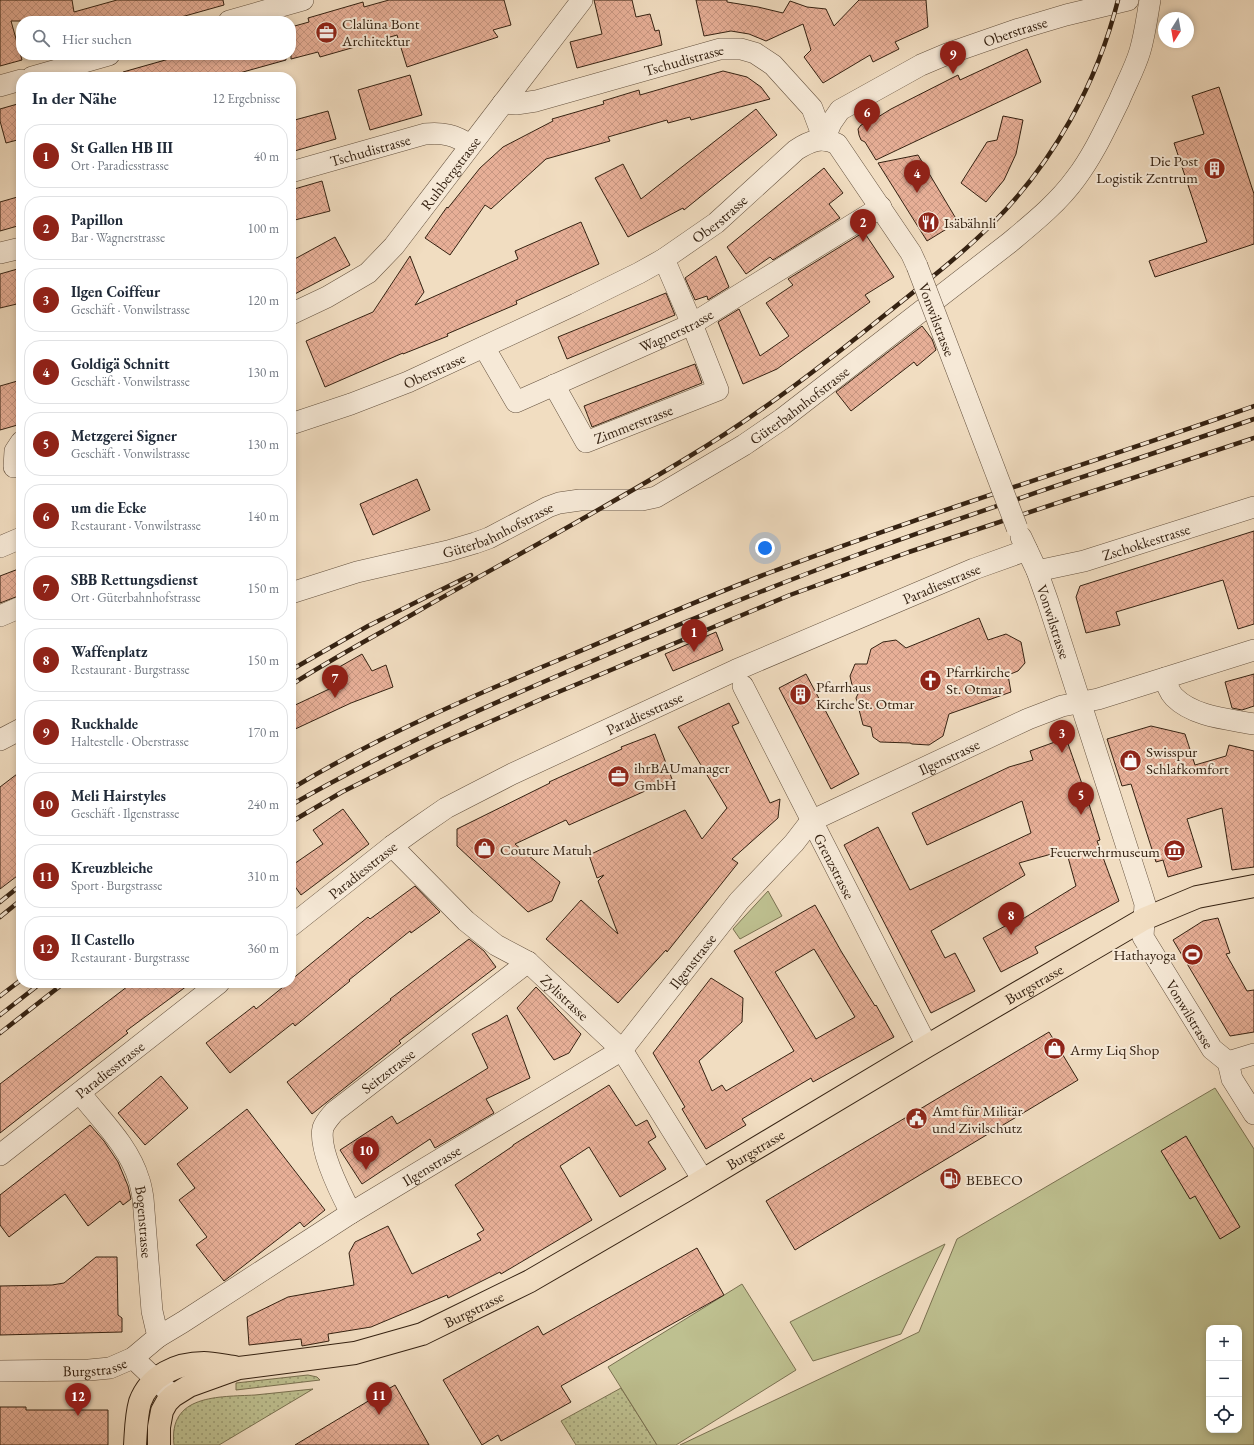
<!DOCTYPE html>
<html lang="de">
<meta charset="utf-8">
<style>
body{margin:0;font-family:"EB Garamond",serif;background:#f6f6f7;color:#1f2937}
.controls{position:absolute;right:12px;bottom:12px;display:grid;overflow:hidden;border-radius:8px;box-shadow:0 2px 6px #0003}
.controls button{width:36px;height:36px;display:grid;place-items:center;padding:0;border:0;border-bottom:1px solid #e0e1e3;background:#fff;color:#1f2937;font:20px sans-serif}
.compass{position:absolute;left:1158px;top:12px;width:36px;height:36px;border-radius:50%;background:#fff;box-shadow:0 2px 6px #0003;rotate:191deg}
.you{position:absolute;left:765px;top:548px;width:14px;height:14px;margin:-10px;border:3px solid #fff;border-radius:50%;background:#1a73e8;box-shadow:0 0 0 6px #1a73e833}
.badge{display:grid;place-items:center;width:26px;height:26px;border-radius:50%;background:#8f2418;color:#fff;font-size:13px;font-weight:700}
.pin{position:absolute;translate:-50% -33px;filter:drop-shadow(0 1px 2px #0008)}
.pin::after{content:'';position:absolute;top:21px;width:14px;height:12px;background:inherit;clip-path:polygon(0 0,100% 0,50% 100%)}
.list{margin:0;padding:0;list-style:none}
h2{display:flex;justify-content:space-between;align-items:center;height:52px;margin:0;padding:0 16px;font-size:17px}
h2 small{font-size:13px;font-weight:400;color:#747a83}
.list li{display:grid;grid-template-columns:26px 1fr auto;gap:12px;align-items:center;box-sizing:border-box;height:64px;margin:0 8px 8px;padding:0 8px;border:1px solid #e0e1e3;border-radius:16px}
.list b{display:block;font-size:15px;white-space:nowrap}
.list p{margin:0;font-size:13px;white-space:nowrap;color:#747a83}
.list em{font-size:13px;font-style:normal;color:#747a83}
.icon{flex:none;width:22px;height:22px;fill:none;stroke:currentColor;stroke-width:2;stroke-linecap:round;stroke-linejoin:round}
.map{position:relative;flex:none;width:1254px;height:1445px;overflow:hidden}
.search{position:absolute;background:#fff;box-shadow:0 2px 6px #0003;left:16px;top:16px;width:280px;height:44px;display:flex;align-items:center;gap:10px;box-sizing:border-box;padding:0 14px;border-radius:16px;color:#747a83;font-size:15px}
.panel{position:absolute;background:#fff;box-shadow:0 2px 6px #0003;left:16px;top:72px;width:280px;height:916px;border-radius:16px}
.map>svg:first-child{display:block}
.grass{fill:url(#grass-dots);stroke:#7a7151}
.park{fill:#bec090;stroke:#7a7151;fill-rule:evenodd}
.building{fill:url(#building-cross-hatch);stroke:#352212;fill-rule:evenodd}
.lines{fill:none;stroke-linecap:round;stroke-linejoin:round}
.minor-casing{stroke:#64513e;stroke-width:22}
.major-casing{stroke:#352212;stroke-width:24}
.minor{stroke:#f6e9d7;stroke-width:21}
.major{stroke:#f1ddc1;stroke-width:22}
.rail-casing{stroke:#352212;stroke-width:4.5}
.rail{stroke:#f6e9d7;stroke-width:3;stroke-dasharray:9;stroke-linecap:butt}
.minor-bridge-casing{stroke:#64513e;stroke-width:22;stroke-linecap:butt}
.minor-bridge{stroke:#f6e9d7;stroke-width:21}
.labels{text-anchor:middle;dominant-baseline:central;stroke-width:4;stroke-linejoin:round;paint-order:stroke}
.poi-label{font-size:15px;fill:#352212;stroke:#f6e9d7;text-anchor:start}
.street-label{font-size:15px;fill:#352212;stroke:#f6e9d7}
</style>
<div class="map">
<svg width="1254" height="1445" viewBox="0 0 1254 1445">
<defs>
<pattern id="grass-dots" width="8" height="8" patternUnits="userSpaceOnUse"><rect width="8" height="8" fill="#bec090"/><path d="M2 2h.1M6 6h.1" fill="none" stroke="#9b9c74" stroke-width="1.8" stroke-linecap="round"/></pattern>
<pattern id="building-cross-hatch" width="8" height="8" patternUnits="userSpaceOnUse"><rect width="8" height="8" fill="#e7af97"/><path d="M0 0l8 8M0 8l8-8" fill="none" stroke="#c79681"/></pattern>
</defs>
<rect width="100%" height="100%" fill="#f1ddc1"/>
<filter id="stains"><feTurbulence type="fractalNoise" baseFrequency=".005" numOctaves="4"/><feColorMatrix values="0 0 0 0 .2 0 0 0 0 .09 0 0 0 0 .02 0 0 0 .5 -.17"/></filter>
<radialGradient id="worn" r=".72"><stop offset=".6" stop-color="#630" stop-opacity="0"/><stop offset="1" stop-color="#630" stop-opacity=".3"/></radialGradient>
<path class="grass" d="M308,1375L317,1377L320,1380L236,1390V1383Z
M621,1388L657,1445H576L561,1421Z
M313,1389L219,1445H174C168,1394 219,1397 255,1395C274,1393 294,1391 313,1389Z"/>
<path class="park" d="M768,891L782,916L740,939L733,929Z
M1215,1088L1254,1149V1445H680L919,1332L957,1239ZM1209,1328H1239V1430H1209Z
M945,1244L901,1334L813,1361L790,1322Z
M742,1284L796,1370L676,1445H657L608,1367Z"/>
<path class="building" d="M0,0H72L74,12L117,0H223L224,5L167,21H11L22,60L0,66Z
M389,0H504L511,25L493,30L498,37L407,67L397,35L320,57L318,52L291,59V27L309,22L308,18L363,2L364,7Z
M594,0H632L636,17L650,14L655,31L659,30L662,45L577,68L570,42L602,34Z
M696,0H727V2L758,7L783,13L790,1L807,7L826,9L834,26L859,0H926L928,27L895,42L899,49L873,62L870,55L823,83L804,57L811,50L803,24L766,41L749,34L731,31L704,36Z
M1027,49L1041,82L876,160L865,142L861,140L859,135L858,129L861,125L870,122L891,109L958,75L960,80Z
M183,55H286V60L225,77H124L123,72Z
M723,71L747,77L761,87L770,99L691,120L690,117L668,123L667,120L608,137L610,141L546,159L491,209L485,205L450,255L425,238L447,207L448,208L480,168L503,147L553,121L552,119L604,104L603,101L639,90L640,95Z
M410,75L422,115L370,130L358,90Z
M1219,87L1254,194V244L1155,277L1149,261L1207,242L1174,143L1204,134L1192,96Z
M21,103V139L6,143L0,121V109Z
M756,109L777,135L684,210L683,208L628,237L595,178L623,164L641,199Z
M328,111L336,139L291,152V121Z
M1003,116L1023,120L1016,154L1004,180L986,202L961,183L987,142L997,140Z
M918,155L958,222L927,241L878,163Z
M824,168L843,193L829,204L840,218L773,260L770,257L746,274L727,247Z
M322,181L330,211L291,221V190Z
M21,196V225L0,231V202Z
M581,222L599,264L516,301L517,304L447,334L448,336L403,354V353L325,387L306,341L373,312L410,256L424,292L415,305L518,259L515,251Z
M864,232L894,277L865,295L870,302L777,369L743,384L718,322L739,309L760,356L789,336L766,303L793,285L788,279Z
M335,237L350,265L291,296V261Z
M716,256L729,287L708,300L707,296L695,300L685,278Z
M21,268V303L0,308V274Z
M666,293L675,315L567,359L558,337Z
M922,326L932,339L936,350L917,366L914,362L851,411L836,392Z
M695,364L702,383L592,427L584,406Z
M21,380V424L0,430V386Z
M417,479L430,510L373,535L360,504Z
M1254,531V624L1238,629L1223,580L1116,612L1120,625L1086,633L1076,597L1080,586Z
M21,568V595L0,603V576Z
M979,618L988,640L1006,634L1021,642L1025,663L1018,671L1008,675L1011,692L949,714L943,736L929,745L912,744L910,743L880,742L873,737L871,727L863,725L856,698L859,692L852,685L850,676L855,664H867L871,649L883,642L896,640L906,648Z
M716,632L723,650L673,671L665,654Z
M362,654L372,671L386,665L393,687L351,703L291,731V707L342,683L334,670Z
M806,674L859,774L831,789L779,688Z
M1254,674V706L1242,710L1232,708L1225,682Z
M729,703L739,723L732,726L770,803L780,799L778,818L732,859L738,863L667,952L666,950L618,1003L546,939L581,900L618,934L598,881L604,875L597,878L589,855L685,810L702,839L727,808L678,727Z
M1151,726L1185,734L1195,765L1226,756L1229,745L1254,751V867L1232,870L1222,808L1187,819L1202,867L1168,877L1163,860L1156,862L1131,784L1122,786L1107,739Z
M655,734L672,779L569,825L566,820L515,844L560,882L552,901L528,912L457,846V829L550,783L549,782L622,749L621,747Z
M1066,738L1089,804L1100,840L1097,841L1119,901L1035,947L1038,953L1001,972L983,938L1020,918L1021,920L1076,886L1066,850L1019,863L1025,875L931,931L945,958L955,953L975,991L931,1013L844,845L878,827L910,890L1031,833L1022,801L927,845L912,813L1009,767L1033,760L1030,751Z
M21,771V873L0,889V787Z
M343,809L369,844L301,895L291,881V866L323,844L313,830Z
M415,886L440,912L411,933L410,931L349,980L350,981L295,1026L293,1023L230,1073L206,1043L254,1006L256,1009L288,983H291V980L368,917L370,919Z
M815,905L841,951L875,1006L876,1005L894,1037L813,1082L811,1078L742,1119L746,1125L706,1149L682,1109L685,1107L653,1053L711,978L743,998L742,1022L699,1061L712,1091L722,1085L726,1091L794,1051L734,951ZM814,949L855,1017L816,1039L775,972Z
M1218,918L1230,953L1226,954L1247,991L1254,990V1032L1230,1036L1173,940L1203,921Z
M469,939L484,951L496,967L399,1041L401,1043L312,1114L287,1082L391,1000L390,999Z
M132,983H191L126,1031L128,1033L0,1133V1084Z
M536,987L581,1034L569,1053L554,1060L517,1008Z
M507,1015L530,1078L486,1099L494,1113L435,1148L430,1139L362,1184L340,1150L392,1116L397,1124L488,1068L472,1034L498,1021Z
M1049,1032L1078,1080L795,1250L766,1201Z
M161,1076L188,1108L145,1145L118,1113Z
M609,1085L636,1126L647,1120L656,1137L648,1142L666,1169L620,1197L589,1147L560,1166L592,1220L501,1274L500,1272L448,1298L447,1295L371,1327L328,1334L329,1341L302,1346L301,1339L249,1345L247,1317L288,1297L354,1285L349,1253L355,1242L388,1226L412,1274L481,1240L477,1234L484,1230L455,1185L513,1146V1145Z
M247,1109L325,1210L304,1227L300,1222L224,1281L196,1245L207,1237L179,1200L195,1188L177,1164Z
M90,1125L104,1141L118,1162L128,1186L131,1199L123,1205L120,1201L88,1226L65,1194L9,1237L0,1225V1195Z
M1186,1136L1240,1227L1220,1239L1195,1196L1190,1199L1161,1151Z
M697,1248L724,1295L561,1386L571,1402L501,1441L498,1435L482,1445L443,1380L538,1326L543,1335Z
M96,1257H117L118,1315L122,1318V1332L0,1335V1286L52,1285L64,1283Z
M395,1385L429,1445H295Z
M0,1407H26V1410H108V1445H0Z"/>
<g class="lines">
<defs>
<g id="minor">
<path d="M229,21L303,0"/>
<path d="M32,77L109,55"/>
<path d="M0,86L21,80"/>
<path id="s1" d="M503,103L516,104L536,101L720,49H741L755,53L773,65L812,108L824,140"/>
<path id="s2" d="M824,140L831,123L840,110L921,65L947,54L1019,29L1066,15L1128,0"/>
<path id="s3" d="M291,172L425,134C442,132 455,135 470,145"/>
<path d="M0,253L21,248"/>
<path id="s4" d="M291,314L327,297L368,273L394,246L582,0"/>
<path id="s5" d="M484,347L516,402L692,324L881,207"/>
<path id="s6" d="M554,385L586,442L718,390L692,324L664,259"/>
<path id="s7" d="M291,424L351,404L408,382L576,304L639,273L664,259L716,223L796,150C810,141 822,136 837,144L911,253L917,266"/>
<path d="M14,467L15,451L21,442"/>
<path id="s8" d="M1021,537L1037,571L1048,602L1141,891L1145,904L1143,937L1212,1049L1228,1062L1232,1079L1254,1114"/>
<path d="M0,547L21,538"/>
<path id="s9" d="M1037,571L1084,561L1254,507"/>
<path id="s10" d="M291,593L357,572L448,551L475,543L489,538L548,507L559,503L580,500H642L656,497L744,445L782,419L1009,243C1033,223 1058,203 1076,178C1094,154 1106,127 1119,101C1126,84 1135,68 1140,51C1145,34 1147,17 1150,0"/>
<path d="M0,616L21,607"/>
<path d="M1165,678C1167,685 1169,692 1174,697C1194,717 1228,719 1254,724"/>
<path id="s11" d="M743,686L927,1046"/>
<path d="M0,740L21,729"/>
<path id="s12" d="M392,846L466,921L496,945L528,962L622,1050L703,1180"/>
<path id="s13" d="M291,926L392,846L417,828L446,808L512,774L736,670L974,569L1027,550"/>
<path d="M1228,1062L1254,1054"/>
<path id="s14" d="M80,1093C101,1120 129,1146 139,1180C141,1185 142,1192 143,1198L152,1311L158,1337L133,1358"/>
<path id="s15" d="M0,1155L219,983"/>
<path id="s16" d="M351,1213C341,1194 318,1149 323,1128C325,1122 330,1117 334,1112L528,962"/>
<path id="s17" d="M158,1337L183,1322L351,1213L622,1050L739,901L794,843L811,821L1028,719L1062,706L1098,699L1254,650"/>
<path id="s18" d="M0,1371L89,1370L110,1368L133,1358L173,1396"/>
</g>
<g id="major">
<path d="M135,1445C136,1431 136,1416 140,1402C150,1375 177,1363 204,1363C214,1363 225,1366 234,1367"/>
<path id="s19" d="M159,1445V1427L162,1411L167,1402L173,1396L189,1386L239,1368L355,1353L422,1334L530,1281L683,1192L927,1046L1144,919L1197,897L1254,886"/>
</g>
</defs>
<use href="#minor" class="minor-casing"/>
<use href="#major" class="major-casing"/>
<use href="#minor" class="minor"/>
<use href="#major" class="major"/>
<defs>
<path id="rail" d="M291,670L368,626L471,575
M291,685C333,658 377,635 420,610C508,560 598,512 685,459C756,417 822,366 886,314C922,285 959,257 992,224C1053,163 1097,84 1118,0
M291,789C380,735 477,694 573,654C637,627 701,599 766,574C927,513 1092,463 1254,406
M291,805C389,749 493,703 597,659C682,623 767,588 854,556C986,508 1121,465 1254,419
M291,822L342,792L435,746L544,698L790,595L909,552L1254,438
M0,902L21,885
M0,917L21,900
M0,996L21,980
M0,1015L41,983
M0,1033L64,983"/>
</defs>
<use href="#rail" class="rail-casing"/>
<use href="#rail" class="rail"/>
<defs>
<g id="minor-bridge">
<path id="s20" d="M917,266L1017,528"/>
</g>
</defs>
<use href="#minor-bridge" class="minor-bridge-casing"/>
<use href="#minor-bridge" class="minor-bridge"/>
</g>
<defs>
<symbol id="office-disc" viewBox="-11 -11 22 22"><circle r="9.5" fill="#8f2418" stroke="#f6e9d7"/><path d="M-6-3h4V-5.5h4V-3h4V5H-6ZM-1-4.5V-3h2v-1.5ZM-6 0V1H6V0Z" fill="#fff"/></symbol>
<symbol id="building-disc" viewBox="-11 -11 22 22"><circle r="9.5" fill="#8f2418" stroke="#f6e9d7"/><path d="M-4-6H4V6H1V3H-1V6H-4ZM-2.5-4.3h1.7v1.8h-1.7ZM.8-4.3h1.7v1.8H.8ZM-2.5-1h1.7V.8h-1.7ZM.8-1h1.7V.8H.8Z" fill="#fff"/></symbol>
<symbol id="restaurant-disc" viewBox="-11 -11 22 22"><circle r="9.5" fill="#8f2418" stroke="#f6e9d7"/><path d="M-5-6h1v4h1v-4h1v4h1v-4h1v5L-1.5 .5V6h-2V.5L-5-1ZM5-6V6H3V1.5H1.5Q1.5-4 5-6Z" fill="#fff"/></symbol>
<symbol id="church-disc" viewBox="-11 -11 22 22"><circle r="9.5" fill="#8f2418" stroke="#f6e9d7"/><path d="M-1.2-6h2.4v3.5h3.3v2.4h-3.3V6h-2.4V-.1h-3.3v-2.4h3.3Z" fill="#fff"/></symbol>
<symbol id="shop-disc" viewBox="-11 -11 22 22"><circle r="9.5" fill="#8f2418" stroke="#f6e9d7"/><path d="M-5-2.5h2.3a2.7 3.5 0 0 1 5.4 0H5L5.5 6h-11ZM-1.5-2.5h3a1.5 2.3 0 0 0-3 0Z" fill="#fff"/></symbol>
<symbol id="museum-disc" viewBox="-11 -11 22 22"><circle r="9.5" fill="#8f2418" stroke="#f6e9d7"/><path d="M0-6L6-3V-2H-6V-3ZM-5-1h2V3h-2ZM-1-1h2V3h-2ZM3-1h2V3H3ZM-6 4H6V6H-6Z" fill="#fff"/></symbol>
<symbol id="stadium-disc" viewBox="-11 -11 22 22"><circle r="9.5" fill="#8f2418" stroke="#f6e9d7"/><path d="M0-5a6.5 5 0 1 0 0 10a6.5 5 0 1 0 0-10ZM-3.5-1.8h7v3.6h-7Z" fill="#fff"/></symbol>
<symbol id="civic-disc" viewBox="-11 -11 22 22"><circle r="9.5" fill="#8f2418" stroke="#f6e9d7"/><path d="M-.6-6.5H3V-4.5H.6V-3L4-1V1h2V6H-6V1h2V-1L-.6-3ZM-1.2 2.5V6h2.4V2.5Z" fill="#fff"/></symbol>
<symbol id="fuel-disc" viewBox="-11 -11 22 22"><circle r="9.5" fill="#8f2418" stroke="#f6e9d7"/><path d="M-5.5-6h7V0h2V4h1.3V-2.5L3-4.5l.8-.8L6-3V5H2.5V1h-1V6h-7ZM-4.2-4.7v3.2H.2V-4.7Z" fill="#fff"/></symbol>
</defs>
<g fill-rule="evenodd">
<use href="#office-disc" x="314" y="20" width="25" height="25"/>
<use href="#building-disc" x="1202" y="156" width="25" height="25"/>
<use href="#restaurant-disc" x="916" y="210" width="25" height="25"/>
<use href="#church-disc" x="918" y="668" width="25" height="25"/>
<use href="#building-disc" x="788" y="682" width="25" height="25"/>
<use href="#shop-disc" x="1118" y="748" width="25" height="25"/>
<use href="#office-disc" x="606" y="764" width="25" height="25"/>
<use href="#shop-disc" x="472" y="836" width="25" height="25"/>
<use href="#museum-disc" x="1162" y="838" width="25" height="25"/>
<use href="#stadium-disc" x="1180" y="942" width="25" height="25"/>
<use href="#shop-disc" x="1042" y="1036" width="25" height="25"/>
<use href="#civic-disc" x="904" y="1106" width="25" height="25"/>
<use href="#fuel-disc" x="938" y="1166" width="25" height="25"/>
</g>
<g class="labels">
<g class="poi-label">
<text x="342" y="23">Clalüna Bont<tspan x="342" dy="17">Architektur</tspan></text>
<text x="1198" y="160" text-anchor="end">Die Post<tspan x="1198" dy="17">Logistik Zentrum</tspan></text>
<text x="944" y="222">Isäbähnli</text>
<text x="946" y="671">Pfarrkirche<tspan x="946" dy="17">St. Otmar</tspan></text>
<text x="816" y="686">Pfarrhaus<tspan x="816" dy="17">Kirche St. Otmar</tspan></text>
<text x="1146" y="751">Swisspur<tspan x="1146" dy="17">Schlafkomfort</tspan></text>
<text x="634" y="767">ihrBAUmanager<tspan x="634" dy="17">GmbH</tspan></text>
<text x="500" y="849">Couture Matuh</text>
<text x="1160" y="851" text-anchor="end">Feuerwehrmuseum</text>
<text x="1176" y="954" text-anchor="end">Hathayoga</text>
<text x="1070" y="1049">Army Liq Shop</text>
<text x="932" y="1110">Amt für Militär<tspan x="932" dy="17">und Zivilschutz</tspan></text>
<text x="966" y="1179">BEBECO</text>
</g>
<g class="street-label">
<text stroke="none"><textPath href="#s2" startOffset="227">Oberstrasse</textPath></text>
<text stroke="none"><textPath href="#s1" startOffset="187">Tschudistrasse</textPath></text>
<text stroke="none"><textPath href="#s3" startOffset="82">Tschudistrasse</textPath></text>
<text stroke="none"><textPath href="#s4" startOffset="217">Ruhbergstrasse</textPath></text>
<text stroke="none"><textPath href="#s7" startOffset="477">Oberstrasse</textPath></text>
<text stroke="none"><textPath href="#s20" startOffset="57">Vonwilstrasse</textPath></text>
<text stroke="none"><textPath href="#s5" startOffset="239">Wagnerstrasse</textPath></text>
<text stroke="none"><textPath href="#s7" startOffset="153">Oberstrasse</textPath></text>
<text stroke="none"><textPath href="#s10" startOffset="552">Güterbahnhofstrasse</textPath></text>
<text stroke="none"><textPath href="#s6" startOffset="116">Zimmerstrasse</textPath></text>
<text stroke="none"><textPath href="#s10" startOffset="217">Güterbahnhofstrasse</textPath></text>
<text stroke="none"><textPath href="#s9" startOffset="113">Zschokkestrasse</textPath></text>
<text stroke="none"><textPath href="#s13" startOffset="739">Paradiesstrasse</textPath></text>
<text stroke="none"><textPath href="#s8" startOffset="91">Vonwilstrasse</textPath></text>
<text stroke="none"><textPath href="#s13" startOffset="415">Paradiesstrasse</textPath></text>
<text stroke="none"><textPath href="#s17" startOffset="995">Ilgenstrasse</textPath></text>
<text stroke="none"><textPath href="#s11" startOffset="202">Grenzstrasse</textPath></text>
<text stroke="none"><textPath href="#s13" startOffset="91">Paradiesstrasse</textPath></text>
<text stroke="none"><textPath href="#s17" startOffset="659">Ilgenstrasse</textPath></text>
<text stroke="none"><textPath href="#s19" startOffset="1017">Burgstrasse</textPath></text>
<text stroke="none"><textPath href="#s12" startOffset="231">Zylistrasse</textPath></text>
<text stroke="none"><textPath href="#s8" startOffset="511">Vonwilstrasse</textPath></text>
<text stroke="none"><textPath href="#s15" startOffset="139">Paradiesstrasse</textPath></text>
<text stroke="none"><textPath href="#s16" startOffset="178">Seitzstrasse</textPath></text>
<text stroke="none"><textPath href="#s19" startOffset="693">Burgstrasse</textPath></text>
<text stroke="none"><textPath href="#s17" startOffset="323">Ilgenstrasse</textPath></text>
<text stroke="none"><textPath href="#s14" startOffset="148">Bogenstrasse</textPath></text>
<text stroke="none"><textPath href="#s19" startOffset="369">Burgstrasse</textPath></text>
<text stroke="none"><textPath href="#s18" startOffset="95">Burgstrasse</textPath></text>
</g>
</g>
<rect width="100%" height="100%" filter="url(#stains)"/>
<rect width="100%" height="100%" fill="url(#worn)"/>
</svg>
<div class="controls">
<button>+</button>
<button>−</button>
<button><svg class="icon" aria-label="locate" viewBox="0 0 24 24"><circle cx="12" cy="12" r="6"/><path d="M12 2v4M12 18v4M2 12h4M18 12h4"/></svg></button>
</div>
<svg class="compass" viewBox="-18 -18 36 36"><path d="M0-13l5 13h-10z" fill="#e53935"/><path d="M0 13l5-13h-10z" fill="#747a83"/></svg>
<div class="you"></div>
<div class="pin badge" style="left:694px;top:652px">1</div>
<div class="pin badge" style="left:863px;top:242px">2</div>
<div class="pin badge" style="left:1062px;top:753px">3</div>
<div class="pin badge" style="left:917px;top:193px">4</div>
<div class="pin badge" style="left:1081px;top:815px">5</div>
<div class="pin badge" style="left:867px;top:132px">6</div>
<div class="pin badge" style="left:335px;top:698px">7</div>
<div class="pin badge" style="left:1011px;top:935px">8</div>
<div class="pin badge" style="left:953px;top:74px">9</div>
<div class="pin badge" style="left:366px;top:1170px">10</div>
<div class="pin badge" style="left:379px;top:1415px">11</div>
<div class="pin badge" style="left:78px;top:1416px">12</div>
<div class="search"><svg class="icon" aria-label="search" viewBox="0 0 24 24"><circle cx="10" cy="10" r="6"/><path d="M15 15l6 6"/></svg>Hier suchen</div>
<section class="panel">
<h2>In der Nähe<small>12 Ergebnisse</small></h2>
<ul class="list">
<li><span class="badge">1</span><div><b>St Gallen HB III</b><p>Ort · Paradiesstrasse</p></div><em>40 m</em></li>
<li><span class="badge">2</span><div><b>Papillon</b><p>Bar · Wagnerstrasse</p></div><em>100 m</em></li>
<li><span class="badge">3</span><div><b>Ilgen Coiffeur</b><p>Geschäft · Vonwilstrasse</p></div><em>120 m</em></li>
<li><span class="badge">4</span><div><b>Goldigä Schnitt</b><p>Geschäft · Vonwilstrasse</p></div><em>130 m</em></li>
<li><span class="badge">5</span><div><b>Metzgerei Signer</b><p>Geschäft · Vonwilstrasse</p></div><em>130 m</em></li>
<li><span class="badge">6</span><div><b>um die Ecke</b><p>Restaurant · Vonwilstrasse</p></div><em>140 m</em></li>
<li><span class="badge">7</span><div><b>SBB Rettungsdienst</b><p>Ort · Güterbahnhofstrasse</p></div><em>150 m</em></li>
<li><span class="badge">8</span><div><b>Waffenplatz</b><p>Restaurant · Burgstrasse</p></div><em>150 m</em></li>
<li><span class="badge">9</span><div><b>Ruckhalde</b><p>Haltestelle · Oberstrasse</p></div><em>170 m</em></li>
<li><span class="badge">10</span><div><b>Meli Hairstyles</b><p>Geschäft · Ilgenstrasse</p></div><em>240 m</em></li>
<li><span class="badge">11</span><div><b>Kreuzbleiche</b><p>Sport · Burgstrasse</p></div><em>310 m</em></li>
<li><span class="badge">12</span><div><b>Il Castello</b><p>Restaurant · Burgstrasse</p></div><em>360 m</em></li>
</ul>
</section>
</div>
